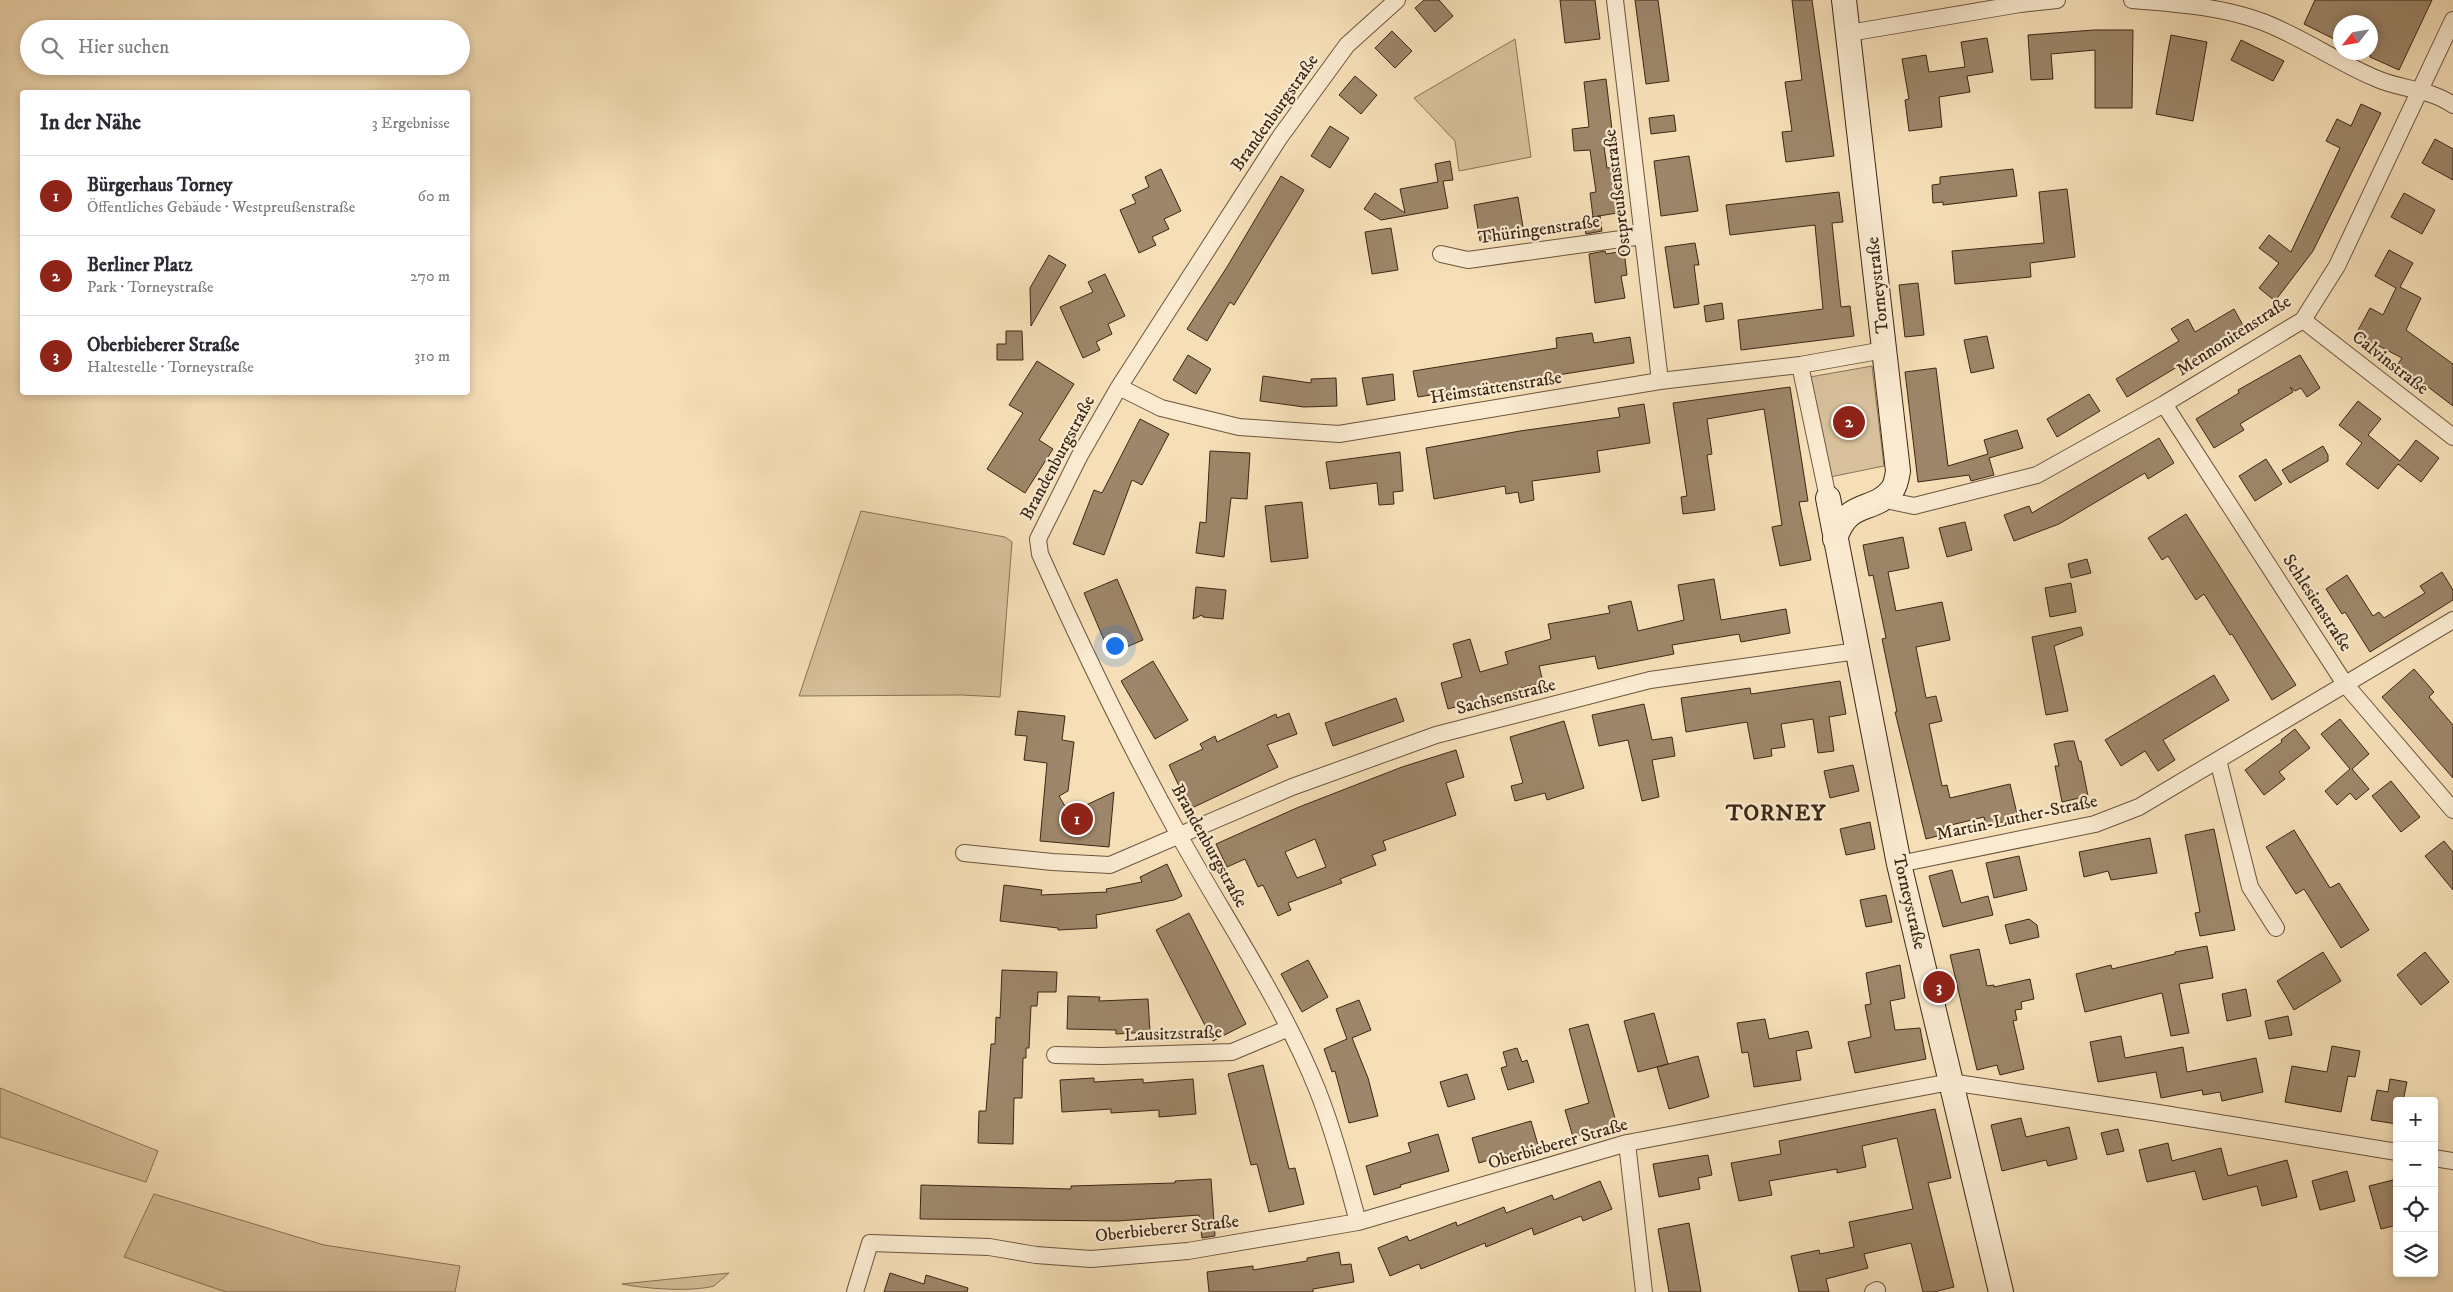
<!DOCTYPE html>
<html lang="de">
<meta charset="utf-8">
<style>
body{margin:0;font-family:"IM FELL DW Pica",serif;background:#f7f7f7;color:#2b2b33}
.controls{position:absolute;right:15px;bottom:15px;display:grid;overflow:hidden;border-radius:5px;box-shadow:0 2px 8px #0003}
.controls button{width:45px;height:45px;display:grid;place-items:center;padding:0;border:0;border-bottom:1px solid #e1e1e2;background:#fff;color:#2b2b33;font:25px sans-serif}
.compass{position:absolute;left:2333px;top:15px;width:45px;height:45px;border-radius:50%;background:#fff;box-shadow:0 2px 8px #0003;rotate:239deg}
.you{position:absolute;left:1114px;top:645px;width:18px;height:18px;margin:-12px;border:4px solid #fff;border-radius:50%;background:#1a73e8;box-shadow:0 0 0 8px #1a73e833}
.badge{display:grid;place-items:center;width:32px;height:32px;border-radius:50%;background:#8f2418;color:#fff;font-size:16px;font-weight:700}
.pin{position:absolute;translate:-50% -50%;border:2px solid #fff;box-shadow:0 1px 5px #0006}
.list{margin:0;padding:0;list-style:none}
h2{display:flex;justify-content:space-between;align-items:center;height:65px;margin:0;padding:0 20px;font-size:21px}
h2 small{font-size:16px;font-weight:400;color:#7c7c81}
.list li{display:grid;grid-template-columns:32px 1fr auto;gap:15px;align-items:center;box-sizing:border-box;height:80px;padding:0 20px;border-top:1px solid #e1e1e2}
.list b{display:block;font-size:19px;white-space:nowrap}
.list p{margin:0;font-size:16px;white-space:nowrap;color:#7c7c81}
.list em{font-size:16px;font-style:normal;color:#7c7c81}
.icon{flex:none;width:28px;height:28px;fill:none;stroke:currentColor;stroke-width:2;stroke-linecap:round;stroke-linejoin:round}
.map{position:relative;flex:none;width:2453px;height:1292px;overflow:hidden}
.search{position:absolute;background:#fff;box-shadow:0 2px 8px #0003;left:20px;top:20px;width:450px;height:55px;display:flex;align-items:center;gap:12px;box-sizing:border-box;padding:0 18px;border-radius:28px;color:#7c7c81;font-size:19px}
.panel{position:absolute;background:#fff;box-shadow:0 2px 8px #0003;left:20px;top:90px;width:450px;height:305px;border-radius:5px}
.map>svg:first-child{display:block}
.green{fill:#d7c09b;stroke:#8a7358}
.building{fill:#9d8669;stroke:#3d2614;fill-rule:evenodd}
.lines{fill:none;stroke-linecap:round;stroke-linejoin:round}
.street-casing{stroke:#6b543d;stroke-width:18}
.secondary-casing{stroke:#3d2614;stroke-width:26}
.street{stroke:#f9ead0;stroke-width:16}
.secondary{stroke:#f9ead0;stroke-width:24}
.labels{text-anchor:middle;dominant-baseline:central;stroke-width:4.5;stroke-linejoin:round;paint-order:stroke}
.street-label{font-size:18px;fill:#3d2614;stroke:#f9ead0}
.district-label{font-size:22px;font-weight:bold;letter-spacing:1px;fill:#3d2614;stroke:#f9ead0}
</style>
<div class="map">
<svg width="2453" height="1292" viewBox="0 0 2453 1292">
<rect width="100%" height="100%" fill="#f6dfb7"/>
<filter id="stains"><feTurbulence type="fractalNoise" baseFrequency=".004" numOctaves="4"/><feColorMatrix values="0 0 0 0 .2 0 0 0 0 .09 0 0 0 0 .02 0 0 0 .5 -.17"/></filter>
<radialGradient id="worn" r=".72"><stop offset=".6" stop-color="#630" stop-opacity="0"/><stop offset="1" stop-color="#630" stop-opacity=".3"/></radialGradient>
<path class="green" d="M1515,39L1531,157L1459,171L1455,141L1414,98Z
M1872,366L1884,466L1830,477L1810,377Z
M861,511L1005,537L1012,542L1000,697L962,695L799,696Z
M0,1088L158,1151L146,1182L0,1137Z
M154,1194L324,1245L460,1266L455,1292H226L124,1257Z
M729,1273C724,1277 719,1282 714,1286C692,1292 646,1289 622,1284Z"/>
<path class="building" d="M1424,0H1439L1453,16L1435,32L1415,8Z
M1560,0H1595L1600,39L1565,43Z
M1635,0H1658L1669,81L1646,84Z
M1792,0H1812L1834,156L1786,162L1782,132L1792,131L1785,82L1802,80Z
M2315,0H2432L2399,70L2370,57V22H2340V42L2304,24Z
M2094,30H2133L2132,108H2095V50L2051,54L2053,79L2031,80L2028,35Z
M1392,31L1412,51L1395,68L1375,48Z
M2171,35L2207,42L2193,121L2156,114Z
M1987,38L1993,72L1967,76L1970,92L1939,97L1942,127L1909,131L1905,100L1909,99L1902,59L1926,55L1929,72L1965,67L1961,42Z
M2241,40L2284,61L2273,81L2231,60Z
M1355,76L1377,95L1361,114L1339,95Z
M1606,79L1613,138L1603,139L1607,168L1616,167L1623,212L1593,217L1590,193L1596,192L1590,150L1574,151L1572,129L1589,127L1584,82Z
M2361,104L2381,113L2313,251L2275,301L2259,288L2279,263L2259,248L2269,235L2291,252L2340,148L2326,141L2337,119L2351,126Z
M1674,115L1676,131L1651,134L1649,118Z
M1330,126L1349,138L1330,168L1311,156Z
M2435,139L2453,149V180L2422,163Z
M1689,156L1698,211L1661,216L1654,161Z
M1450,161L1453,180L1443,181L1448,208L1381,220L1364,209L1375,193L1405,213L1400,189L1438,182L1435,164Z
M1161,169L1181,211L1164,219L1169,229L1152,237L1156,245L1139,253L1120,210L1136,203L1132,195L1149,187L1145,177Z
M2013,169L2017,196L1943,205V202L1933,203L1932,185L1940,184V177Z
M1281,176L1304,190L1234,305L1230,302L1207,341L1187,329L1227,267Z
M2067,189L2075,257L2030,263L2031,277L1955,284L1952,251L2044,243L2039,192Z
M1839,192L1843,222L1832,223L1841,307L1850,306L1854,336L1741,350L1738,320L1823,309L1815,225L1730,235L1726,205Z
M2404,193L2435,210L2422,234L2391,217Z
M1518,197L1524,233L1480,241L1474,205Z
M1600,216L1602,231L1586,234L1583,218Z
M1391,228L1398,270L1372,274L1365,232Z
M1695,243L1699,265H1694L1699,304L1674,308L1665,247Z
M2389,250L2413,263L2400,287L2421,298L2406,330L2453,364V406L2398,364L2402,358L2356,334L2370,308L2383,315L2396,288L2375,276Z
M1605,251L1606,254L1624,251L1627,275L1621,276L1625,298L1595,303L1589,254Z
M1049,255L1066,265L1031,326L1030,288Z
M1105,274L1125,316L1108,324L1112,334L1096,342L1100,350L1083,358L1060,307L1093,292L1088,282Z
M1918,283L1924,335L1905,337L1899,285Z
M1722,303L1724,319L1706,322L1704,306Z
M2234,309L2244,327L2127,397L2116,379L2179,341L2171,329L2188,319L2195,332Z
M1006,331H1022L1023,360H997V344H1006Z
M1592,333L1594,343L1630,337L1634,363L1418,397L1413,371L1557,348L1556,338Z
M1987,336L1994,368L1971,373L1964,340Z
M1188,355L1211,369L1196,394L1173,380Z
M2300,355L2320,388L2307,397L2301,388L2295,391L2290,387L2293,392L2240,424L2244,430L2214,448L2196,419L2239,393L2238,390Z
M1037,361L1074,384L1039,440L1053,449L1025,493L987,469L1023,413L1009,405Z
M1936,368L1948,466L1988,454L1984,440L2017,430L2023,448L1989,458L1994,475L1971,481L1969,475L1918,482L1905,372Z
M1393,374L1395,400L1367,405L1362,378Z
M1263,376L1311,383V379L1336,378L1337,406L1304,407L1260,401Z
M1790,387L1808,501L1799,502L1811,560L1780,566L1772,527L1782,525L1764,409L1707,419L1712,454L1707,455L1715,510L1683,514L1681,497L1687,496L1673,403Z
M2089,394L2100,411L2057,437L2047,419Z
M2358,401L2381,419L2368,435L2400,461L2416,440L2439,458L2421,482L2398,464L2378,489L2346,464L2362,443L2339,425Z
M1644,404L1650,443L1597,451L1600,472L1532,481L1534,500L1520,503L1518,492L1506,494L1505,486L1434,499L1426,448L1520,431L1620,417L1618,408Z
M1140,419L1169,434L1142,485L1132,480L1104,555L1073,544L1094,490L1102,493Z
M2159,438L2174,463L2148,479L2145,473L2059,524L2014,541L2004,515L2029,506L2032,513Z
M2323,446L2328,455V461L2290,483L2282,470Z
M1210,451L1250,453L1247,499L1231,498L1224,557L1196,553L1200,522L1206,523Z
M1400,452L1403,491L1393,492L1394,504L1379,505L1377,483L1330,489L1326,462Z
M2266,459L2282,484L2255,501L2239,476Z
M1302,502L1308,558L1271,562L1265,506Z
M2186,514L2296,685L2272,700L2232,634L2230,635L2204,594L2196,600L2168,556L2162,560L2148,538Z
M1965,522L1972,550L1947,557L1939,528Z
M1903,537L1909,568L1888,572L1896,611L1942,602L1950,640L1916,647L1926,698L1936,696L1942,721L1929,724L1942,786L1947,785L1950,798L2010,784L2018,818L1986,826L1984,817L1943,827L1945,834L1926,839L1895,712H1897L1882,639L1886,638L1873,575L1869,576L1863,545Z
M2087,559L2091,573L2071,578L2068,564Z
M2442,572L2453,590V600L2370,652L2345,612L2342,614L2326,589L2347,575L2373,616L2379,612L2384,618L2425,593L2420,586Z
M1117,579L1143,640L1110,654L1084,593Z
M1714,579L1721,620L1786,609L1790,633L1741,642L1739,634L1672,645L1674,654L1598,669L1595,656L1539,666L1543,682L1448,709L1441,683L1462,677L1453,644L1470,639L1480,672L1508,664L1505,652L1551,639L1548,624L1610,613L1608,606L1631,601L1638,631L1684,620L1678,585Z
M2071,583L2076,612L2050,617L2045,588Z
M1196,587L1226,590L1223,619L1203,617L1202,615L1193,619Z
M2081,627L2083,635L2054,646L2068,711L2046,715L2032,637Z
M1153,661L1188,720L1155,739L1121,681Z
M2414,669L2434,692L2429,697L2453,725V778L2382,697Z
M2214,675L2229,700L2163,740L2175,760L2158,771L2145,751L2121,766L2105,740Z
M1840,681L1846,714L1829,717L1834,751L1818,753L1813,719L1781,724L1785,747L1771,749L1772,756L1754,759L1747,722L1686,732L1681,698L1750,688L1751,694Z
M1396,698L1404,721L1333,746L1325,723Z
M1644,704L1652,740L1672,737L1675,756L1652,760L1659,797L1642,801L1628,740L1599,746L1592,715Z
M1018,711L1065,716L1062,740L1074,742L1068,791L1059,796L1069,813L1114,792L1109,847L1040,841L1047,763L1024,760L1027,736L1015,735Z
M1289,713L1297,734L1267,745L1278,767L1190,809L1169,765L1203,749L1200,744L1215,736L1217,742L1276,714L1277,718Z
M2340,719L2369,754L2352,769L2369,789L2356,800L2350,793L2337,805L2325,791L2350,769L2321,734Z
M1564,721L1584,788L1547,800L1545,793L1515,801L1511,786L1523,783L1510,737Z
M2295,729L2310,748L2279,772L2285,779L2264,795L2245,770L2282,742L2281,740Z
M2068,741H2074L2079,761H2081L2088,796L2062,802L2055,766H2059L2054,744Z
M1456,750L1464,777L1446,783L1456,815L1383,841L1386,850L1372,855L1376,865L1340,879L1342,883L1288,903L1291,910L1278,916L1263,885L1258,887L1245,859L1227,867L1216,844L1299,807L1402,767ZM1315,839L1326,867L1297,878L1285,852Z
M1853,765L1859,791L1830,798L1824,771Z
M2391,781L2420,817L2401,832L2372,796Z
M1870,822L1875,849L1846,855L1840,829Z
M2214,829L2235,930L2200,936L2195,913L2200,912L2185,835Z
M2294,830L2330,888L2339,883L2369,930L2341,948L2304,889L2296,894L2266,847Z
M2150,838L2157,873L2111,880L2108,871L2084,877L2079,852Z
M2444,841L2453,852V890L2425,856Z
M2019,856L2027,890L1994,898L1986,863Z
M1167,864L1182,896L1174,900L1096,915L1097,928L1058,930V928L1000,921L1004,885L1042,890L1041,895L1107,892L1106,889L1142,882L1140,877Z
M1952,870L1961,903L1988,896L1993,915L1943,927L1929,876Z
M1886,895L1892,922L1866,927L1860,900Z
M1189,913L1246,1024L1213,1041L1156,930Z
M2029,919L2037,925L2039,937L2010,944L2005,925Z
M2207,946L2213,978L2179,984L2189,1033L2171,1036L2162,993L2085,1012L2076,974L2111,965L2112,969L2175,954V952Z
M1979,949L1987,986L1994,985V987L2030,979L2034,999L2021,1002L2022,1009L2015,1010L2017,1020L2013,1021L2024,1069L2000,1075L1997,1065L1977,1070L1950,955Z
M2323,952L2341,981L2294,1010L2277,981Z
M2425,952L2449,982L2421,1005L2397,975Z
M1308,960L1328,997L1302,1012L1281,974Z
M1900,965L1905,998L1890,1001L1895,1030L1920,1028L1926,1059L1855,1073L1848,1042L1871,1037L1865,1005L1871,1004L1866,973Z
M1002,970L1057,972L1056,992H1038L1037,1006H1031L1029,1048H1026V1058H1023L1022,1098H1014L1013,1144L978,1143L979,1111H986L991,1044H995L996,1017L1000,1018Z
M2246,989L2251,1016L2227,1021L2222,994Z
M1068,996L1100,997L1099,1001L1148,999L1150,1032L1116,1034V1030L1067,1029Z
M1359,1000L1371,1030L1352,1038L1368,1078L1378,1116L1349,1123L1335,1071L1332,1072L1324,1049L1347,1039L1336,1009Z
M1654,1013L1668,1064L1638,1072L1624,1021Z
M2288,1016L2292,1035L2269,1039L2265,1021Z
M1765,1019L1769,1039L1808,1031L1812,1048L1796,1051L1801,1080L1754,1087L1748,1052L1742,1053L1737,1023Z
M1588,1024L1617,1125L1573,1137L1565,1110L1589,1103L1569,1029Z
M2121,1036L2125,1058L2183,1047L2187,1072L2256,1058L2263,1092L2222,1101L2220,1092L2203,1095L2202,1090L2161,1098L2156,1072L2098,1082L2090,1042Z
M2332,1046L2360,1051L2355,1077L2348,1076L2341,1112L2285,1102L2292,1066L2327,1072Z
M1517,1048L1522,1062L1527,1060L1534,1082L1508,1090L1501,1068L1507,1066L1503,1052Z
M1698,1056L1709,1097L1669,1109L1657,1067Z
M1263,1065L1289,1169L1295,1168L1304,1204L1269,1212L1257,1164L1251,1165L1228,1074Z
M1467,1074L1475,1099L1448,1107L1440,1082Z
M1094,1078V1082L1143,1079V1083L1193,1079L1196,1114L1159,1117V1110L1111,1113V1109L1062,1112L1060,1080Z
M2390,1079L2407,1082L2403,1101H2397V1124L2371,1120L2377,1090L2388,1092Z
M1935,1109L1951,1178L1928,1183L1954,1287L1934,1292H1923L1911,1243L1864,1254L1868,1268L1826,1279L1829,1292H1799L1791,1256L1819,1250L1820,1254L1854,1247L1849,1222L1913,1209L1897,1138L1862,1146L1866,1167L1837,1173V1169L1769,1181L1772,1195L1739,1201L1731,1163L1781,1154L1779,1141Z
M2021,1118L2026,1137L2069,1127L2077,1159L2048,1166L2046,1160L2002,1171L1991,1125Z
M1531,1121L1538,1145L1479,1163L1472,1138Z
M2118,1129L2124,1151L2107,1155L2101,1133Z
M1438,1134L1449,1171L1400,1185L1401,1187L1374,1195L1366,1166L1411,1152L1408,1143Z
M2168,1143L2172,1161L2221,1148L2228,1176L2287,1160L2297,1197L2262,1206L2257,1186L2203,1200L2195,1171L2147,1182L2139,1150Z
M1708,1155L1712,1175L1698,1178L1700,1189L1659,1197L1653,1164Z
M2347,1171L2355,1201L2320,1210L2312,1181Z
M1211,1179L1215,1236L1202,1238L1199,1215L1118,1221L920,1219L921,1185L1071,1189V1186L1175,1183V1181Z
M2397,1179V1225L2381,1229L2369,1186Z
M1600,1181L1612,1209L1583,1221L1581,1216L1534,1235L1532,1228L1486,1247L1485,1243L1421,1269L1419,1264L1390,1276L1378,1248L1407,1236L1409,1241L1456,1222L1457,1226L1504,1207L1506,1213L1552,1195L1554,1200Z
M1689,1223L1701,1292H1669L1658,1229Z
M1339,1252L1341,1265L1351,1264L1354,1282L1313,1289V1292H1209L1207,1272L1253,1266V1270L1307,1261V1258Z
M890,1273L924,1284L926,1275L968,1288L967,1292H884Z"/>
<g class="lines">
<defs>
<path id="street" d="M1615,0L1660,381
M2132,0C2177,4 2220,6 2263,22C2302,37 2337,62 2375,78C2401,90 2429,88 2453,105
M1849,33L2020,4L2057,0
M1441,254L1468,260L1643,236
M2303,320L2453,437
M1800,365L1828,498
M1119,387L1161,408L1239,427L1339,434L1660,381L1800,365L1884,350
M2164,404L2345,684L2453,810
M1881,499L1914,506L2037,475L2164,404L2303,320L2337,266L2453,20
M2218,760L2250,887L2276,928
M964,853L1052,862L1110,865L1292,787L1436,735L1650,680L1857,651
M1899,864L2095,824L2139,807L2453,620
M1055,1055L1102,1056L1232,1052L1289,1028
M1627,1143L1644,1292
M2434,1158L2453,1161
M1358,1222C1346,1178 1334,1132 1317,1089C1282,1002 1226,920 1180,837C1129,745 1083,650 1040,554L1038,539L1080,455L1119,387L1280,137L1347,45L1397,0
M855,1292L870,1243L989,1247L1036,1255L1091,1259L1188,1251L1358,1222L1627,1143L1950,1082L2152,1112L2397,1152
M1873,1292L1877,1290"/>
<path id="secondary" d="M1828,498L1899,864L2001,1292
M1835,539C1848,498 1873,514 1892,490C1896,485 1897,477 1898,471L1844,0"/>
</defs>
<use href="#street" class="street-casing"/>
<use href="#secondary" class="secondary-casing"/>
<use href="#street" class="street"/>
<use href="#secondary" class="secondary"/>
</g>
<g class="labels">
<g class="street-label">
<text transform="translate(1275 113) rotate(-55)">Brandenburgstraße</text>
<text transform="translate(1618 193) rotate(-97)">Ostpreußenstraße</text>
<text transform="translate(1539 230) rotate(-8)">Thüringenstraße</text>
<text transform="translate(1878 285) rotate(-96)">Torneystraße</text>
<text transform="translate(2234 336) rotate(-33)">Mennonitenstraße</text>
<text transform="translate(2390 363) rotate(38)">Calvinstraße</text>
<text transform="translate(1496 388) rotate(-9)">Heimstättenstraße</text>
<text transform="translate(1058 458) rotate(-62)">Brandenburgstraße</text>
<text transform="translate(2317 603) rotate(57)">Schlesienstraße</text>
<text transform="translate(1506 697) rotate(-14)">Sachsenstraße</text>
<text transform="translate(2017 818) rotate(-12)">Martin-Luther-Straße</text>
<text transform="translate(1209 846) rotate(61)">Brandenburgstraße</text>
<text transform="translate(1909 902) rotate(77)">Torneystraße</text>
<text transform="translate(1173 1034) rotate(-2)">Lausitzstraße</text>
<text transform="translate(1558 1144) rotate(-16)">Oberbieberer Straße</text>
<text transform="translate(1167 1229) rotate(-6)">Oberbieberer Straße</text>
</g>
<g class="district-label">
<text x="1776" y="813">TORNEY</text>
</g>
</g>
<rect width="100%" height="100%" filter="url(#stains)"/>
<rect width="100%" height="100%" fill="url(#worn)"/>
</svg>
<div class="controls">
<button>+</button>
<button>−</button>
<button><svg class="icon" aria-label="locate" viewBox="0 0 24 24"><circle cx="12" cy="12" r="6"/><path d="M12 2v4M12 18v4M2 12h4M18 12h4"/></svg></button>
<button><svg class="icon" aria-label="layers" viewBox="0 0 24 24"><path d="M12 4l9 5-9 5-9-5zM3 14l9 5 9-5"/></svg></button>
</div>
<svg class="compass" viewBox="-18 -18 36 36"><path d="M0-13l5 13h-10z" fill="#e53935"/><path d="M0 13l5-13h-10z" fill="#7c7c81"/></svg>
<div class="you"></div>
<div class="pin badge" style="left:1077px;top:819px">1</div>
<div class="pin badge" style="left:1849px;top:422px">2</div>
<div class="pin badge" style="left:1939px;top:987px">3</div>
<div class="search"><svg class="icon" aria-label="search" viewBox="0 0 24 24"><circle cx="10" cy="10" r="6"/><path d="M15 15l6 6"/></svg>Hier suchen</div>
<section class="panel">
<h2>In der Nähe<small>3 Ergebnisse</small></h2>
<ul class="list">
<li><span class="badge">1</span><div><b>Bürgerhaus Torney</b><p>Öffentliches Gebäude · Westpreußenstraße</p></div><em>60 m</em></li>
<li><span class="badge">2</span><div><b>Berliner Platz</b><p>Park · Torneystraße</p></div><em>270 m</em></li>
<li><span class="badge">3</span><div><b>Oberbieberer Straße</b><p>Haltestelle · Torneystraße</p></div><em>310 m</em></li>
</ul>
</section>
</div>
